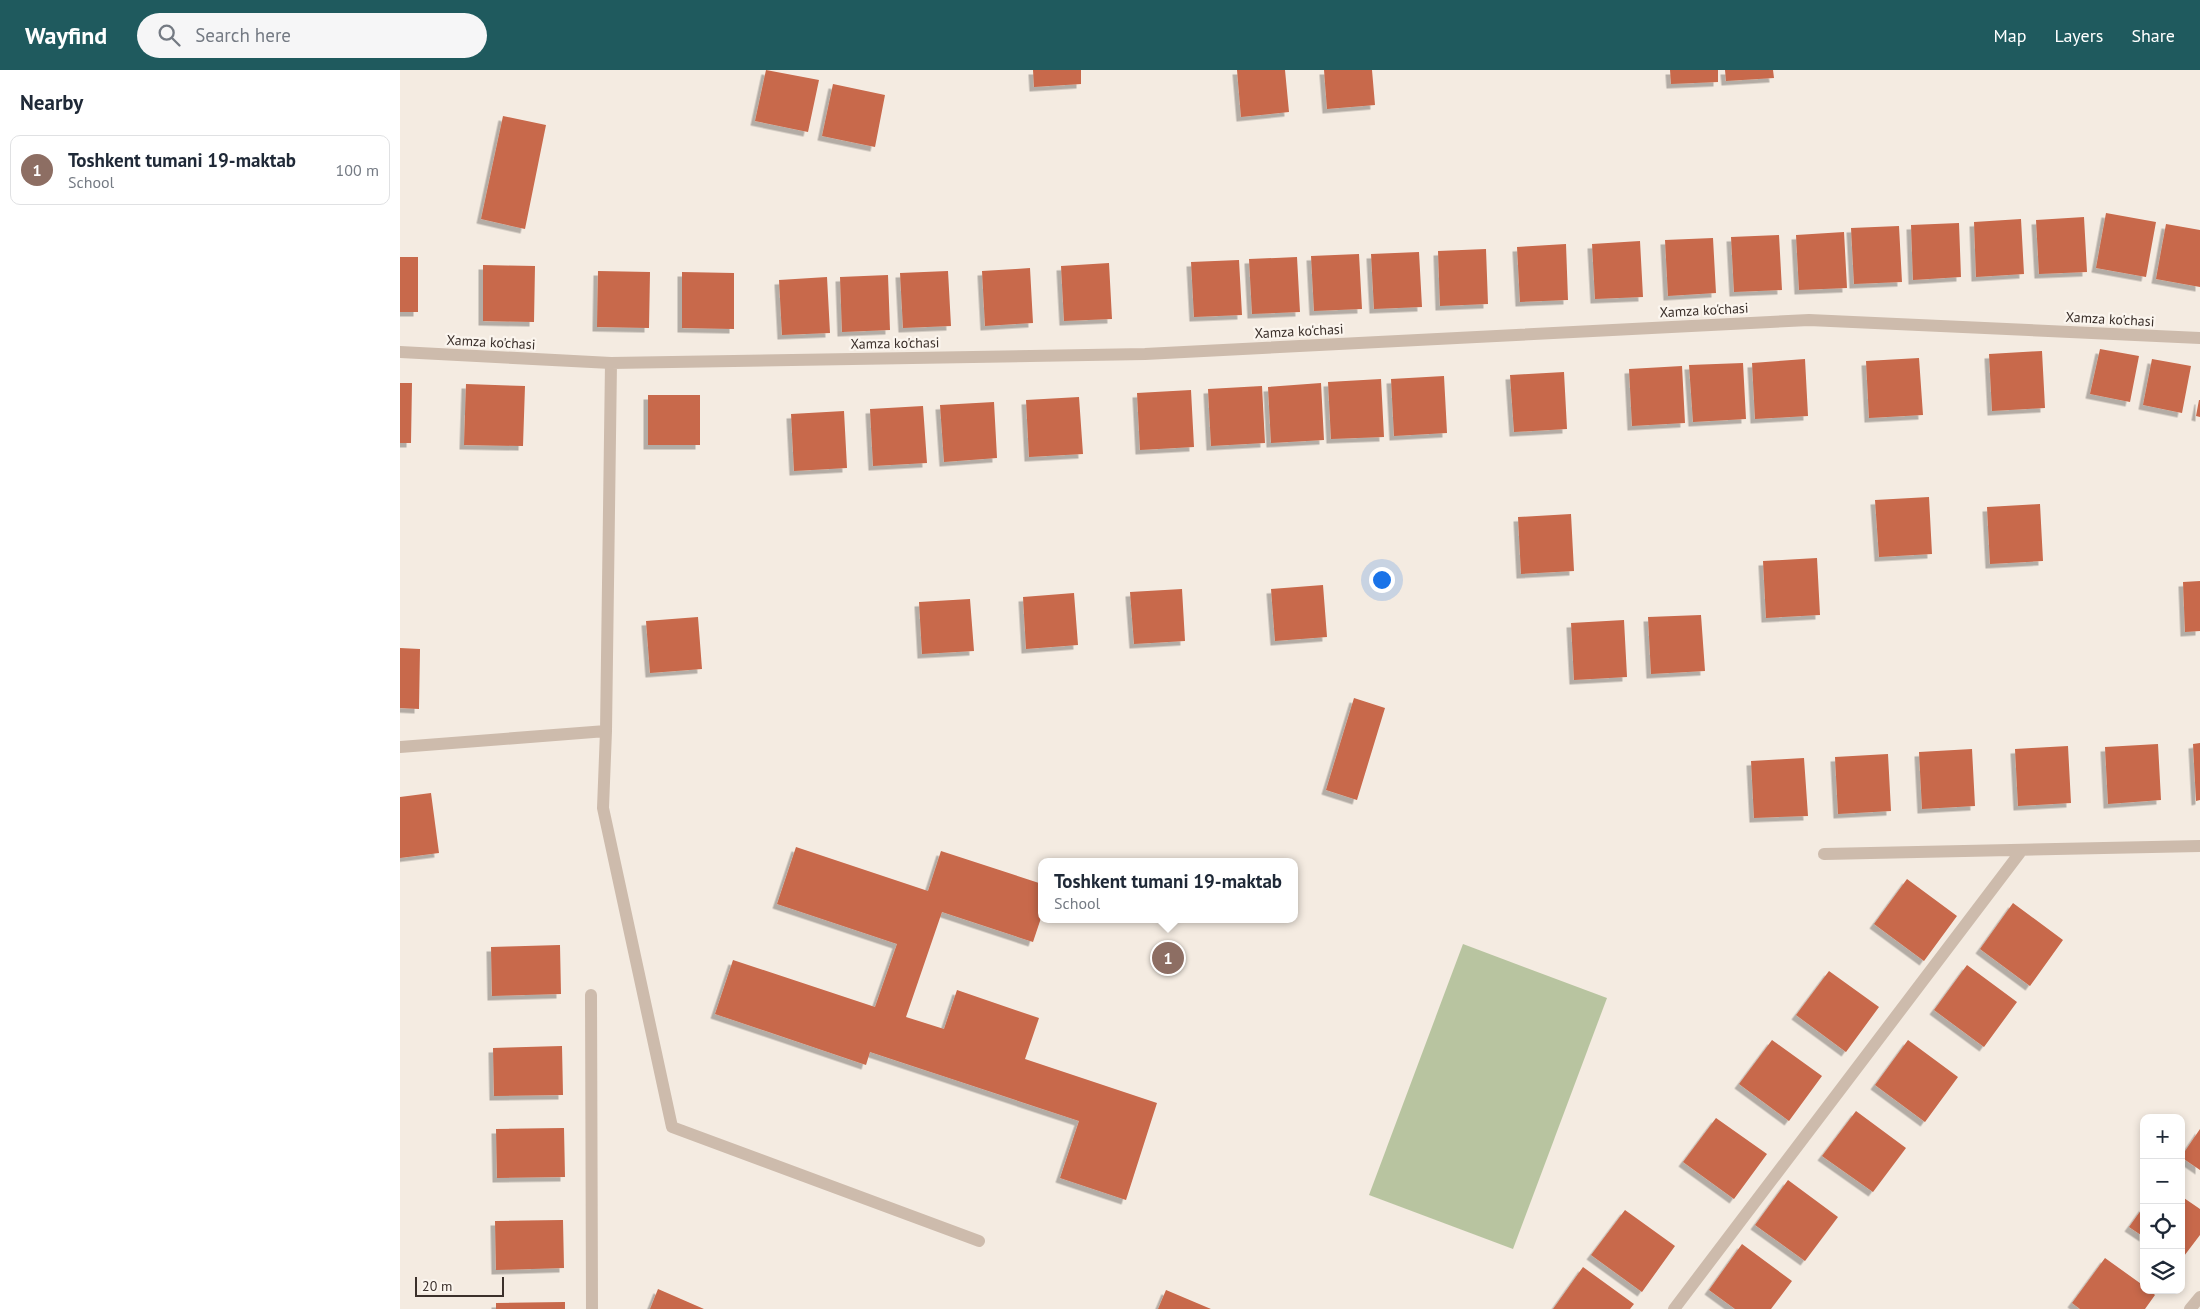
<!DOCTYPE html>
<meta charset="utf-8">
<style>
body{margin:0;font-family:"PT Sans",sans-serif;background:#f6f6f7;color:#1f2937}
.controls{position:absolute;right:15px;bottom:15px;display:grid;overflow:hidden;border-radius:10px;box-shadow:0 2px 8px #0003}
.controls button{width:45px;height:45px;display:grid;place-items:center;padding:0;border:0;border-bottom:1px solid #e0e1e3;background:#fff;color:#1f2937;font:25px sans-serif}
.scale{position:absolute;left:15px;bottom:12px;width:89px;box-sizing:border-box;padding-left:5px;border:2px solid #3b302b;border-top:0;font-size:14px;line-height:18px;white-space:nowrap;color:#3b302b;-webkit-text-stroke:4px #fbf5ee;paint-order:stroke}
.you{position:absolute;left:981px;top:509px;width:18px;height:18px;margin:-12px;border:4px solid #fff;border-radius:50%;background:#1a73e8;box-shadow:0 0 0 8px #1a73e833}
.badge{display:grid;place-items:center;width:32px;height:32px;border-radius:50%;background:#1f5a5e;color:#fff;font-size:16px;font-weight:700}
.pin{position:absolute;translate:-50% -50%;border:2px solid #fff;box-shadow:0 1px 5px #0006}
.popup{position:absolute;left:638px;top:788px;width:260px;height:65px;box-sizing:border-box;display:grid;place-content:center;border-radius:10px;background:#fff;filter:drop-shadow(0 1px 4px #0005);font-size:16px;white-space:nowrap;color:#747a83}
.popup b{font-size:19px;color:#1f2937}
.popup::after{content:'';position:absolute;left:50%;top:100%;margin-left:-10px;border:10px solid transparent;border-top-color:#fff}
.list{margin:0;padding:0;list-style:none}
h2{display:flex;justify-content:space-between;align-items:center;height:65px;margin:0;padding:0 20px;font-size:21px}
h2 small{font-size:16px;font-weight:400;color:#747a83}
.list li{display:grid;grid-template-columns:32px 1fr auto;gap:15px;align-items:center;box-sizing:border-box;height:70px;margin:0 10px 10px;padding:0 10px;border:1px solid #e0e1e3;border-radius:10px}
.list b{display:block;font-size:19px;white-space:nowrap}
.list p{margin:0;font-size:16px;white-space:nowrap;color:#747a83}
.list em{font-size:16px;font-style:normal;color:#747a83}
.icon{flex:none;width:28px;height:28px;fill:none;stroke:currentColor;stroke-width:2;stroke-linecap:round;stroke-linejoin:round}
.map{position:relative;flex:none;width:1800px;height:1239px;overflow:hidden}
header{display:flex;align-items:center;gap:30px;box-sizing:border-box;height:70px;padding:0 25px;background:#1f5a5e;color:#fff}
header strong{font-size:24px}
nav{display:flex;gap:28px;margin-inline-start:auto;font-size:18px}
.search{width:350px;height:45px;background:#f6f6f7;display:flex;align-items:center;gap:12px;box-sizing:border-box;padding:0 18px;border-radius:28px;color:#747a83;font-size:19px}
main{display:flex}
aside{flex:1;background:#fff}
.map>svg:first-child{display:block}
.green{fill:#b8c4a0}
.building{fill:#c8694b;filter:url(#shadow)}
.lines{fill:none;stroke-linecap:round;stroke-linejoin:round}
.street{stroke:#cdbbac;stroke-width:12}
.labels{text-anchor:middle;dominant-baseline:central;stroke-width:4.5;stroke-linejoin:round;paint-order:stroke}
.street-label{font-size:14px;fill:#3b302b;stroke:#fbf5ee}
</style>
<header>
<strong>Wayfind</strong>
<div class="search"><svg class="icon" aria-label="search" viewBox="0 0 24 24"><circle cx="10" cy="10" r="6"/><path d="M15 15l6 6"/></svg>Search here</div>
<nav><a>Map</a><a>Layers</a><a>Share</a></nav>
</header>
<main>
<aside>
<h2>Nearby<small></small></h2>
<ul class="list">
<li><span class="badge" style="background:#8d6e63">1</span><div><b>Toshkent tumani 19-maktab</b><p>School</p></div><em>100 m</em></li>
</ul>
</aside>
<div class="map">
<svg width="1800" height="1239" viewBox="0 0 1800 1239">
<defs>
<filter id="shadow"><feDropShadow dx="-4.5" dy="4.5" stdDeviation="0" flood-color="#0004"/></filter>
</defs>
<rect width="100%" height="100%" fill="#f4ebe1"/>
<path class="green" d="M1063,874L1207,928L1113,1179L969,1125Z"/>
<path class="building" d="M366,0L419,10L408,62L355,51Z
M633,0H681V14L634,17Z
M837,0H885L889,42L841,47Z
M924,0H972L975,35L927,39Z
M1270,0H1318V12L1271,14Z
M1325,0H1373L1374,8L1326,11Z
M433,14L485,25L475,77L422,66Z
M103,46L146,55L125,159L81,149Z
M1706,143L1756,152L1746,207L1696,198Z
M1684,147L1687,202L1639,204L1636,150Z
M1621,149L1624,204L1576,207L1574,152Z
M1559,153L1561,207L1513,210L1511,155Z
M1766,154L1800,160V217L1756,209Z
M1499,156L1502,212L1454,214L1451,158Z
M1444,162L1447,218L1399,220L1396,165Z
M1379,165L1382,220L1334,222L1331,167Z
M1313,168L1316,223L1268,226L1265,170Z
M1240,171L1243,227L1195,229L1192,174Z
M1166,174L1168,230L1120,232L1117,177Z
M1086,179L1088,234L1040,236L1038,181Z
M1019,182L1022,237L974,239L971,184Z
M959,184L962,239L914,241L911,186Z
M0,187H18V242H0Z
M897,187L900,242L852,244L849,189Z
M839,190L842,245L794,247L791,192Z
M709,193L712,249L664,251L661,196Z
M83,195L135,196L134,252L83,251Z
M630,198L633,253L585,256L582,201Z
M198,201L250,202L249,258L197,257Z
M548,201L551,256L503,258L500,203Z
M282,202L334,203V259L282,258Z
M488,205L490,260L442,262L440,207Z
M427,207L430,263L382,265L379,210Z
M1700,279L1739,286L1730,332L1690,324Z
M1642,281L1645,338L1592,341L1589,284Z
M1519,288L1523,345L1469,348L1466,291Z
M1405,289L1408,346L1355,349L1352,293Z
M1752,289L1791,296L1782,343L1743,335Z
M1343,293L1346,349L1293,352L1289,295Z
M1282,296L1285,353L1232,356L1229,299Z
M1164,302L1167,359L1114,362L1110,305Z
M1044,306L1047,363L994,366L991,309Z
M981,309L984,367L931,369L928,312Z
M0,313H12L11,373H0Z
M921,313L924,370L871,373L868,317Z
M66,314L125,316L123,376L64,375Z
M862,316L865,373L811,376L808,319Z
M791,320L794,377L740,380L737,323Z
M248,325H300V375H248Z
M679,327L683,384L629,387L626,330Z
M1799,330H1800V347L1796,346Z
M594,332L597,388L544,392L540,335Z
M523,336L527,393L473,396L470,339Z
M444,341L447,398L394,401L391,344Z
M1529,427L1532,484L1479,487L1475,430Z
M1640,434L1643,491L1590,494L1587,437Z
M1171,444L1174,501L1121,504L1118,447Z
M1417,488L1420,545L1366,548L1363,491Z
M1800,511V561L1785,562L1783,512Z
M923,515L927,567L875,571L871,519Z
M782,519L785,571L734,574L730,522Z
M674,523L678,575L626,579L623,527Z
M570,529L574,581L522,584L519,532Z
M1301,545L1305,601L1251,604L1248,547Z
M298,547L302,599L250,603L246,551Z
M1224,550L1227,607L1174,610L1171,553Z
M0,578L20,579L19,639L0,638Z
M954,628L985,638L957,730L926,720Z
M1800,673V730L1796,731L1793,674Z
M1758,674L1761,730L1708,734L1705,677Z
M1668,676L1671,733L1618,736L1615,679Z
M1572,679L1575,736L1522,739L1519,682Z
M1488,684L1491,741L1438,744L1435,687Z
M1404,688L1408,746L1354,748L1351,691Z
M31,723L39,783L0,788V727Z
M396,777L528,821L541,781L642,814V845L633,872L542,842L506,947L544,959L557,920L639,948L625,989L757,1033L726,1130L660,1108L679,1051L470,982L466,995L315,944L333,890L475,937L497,874L377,834Z
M1507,809L1557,846L1524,891L1474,854Z
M1613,833L1663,870L1630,916L1580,879Z
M160,875L161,924L92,926L91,877Z
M1567,895L1617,932L1584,977L1534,940Z
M1429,901L1479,937L1446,982L1396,945Z
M1372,970L1422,1006L1389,1051L1339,1014Z
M1508,970L1558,1007L1525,1052L1475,1015Z
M162,976L163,1025L94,1026L93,978Z
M1456,1041L1506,1078L1473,1122L1422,1086Z
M1316,1048L1367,1084L1334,1129L1283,1092Z
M164,1058L165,1107L97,1108L96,1059Z
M1800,1059V1100L1781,1087Z
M1388,1110L1438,1147L1405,1191L1355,1155Z
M1781,1126L1800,1139V1165L1781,1190Z
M1744,1136V1167L1729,1157Z
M1225,1140L1275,1176L1242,1222L1191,1185Z
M163,1150L164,1198L96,1200L95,1151Z
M1342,1174L1392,1211L1371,1239H1335L1309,1220Z
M1705,1188L1744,1216V1220H1750L1755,1225L1745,1239H1680L1672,1233Z
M1183,1197L1234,1234L1230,1239H1153Z
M258,1219L304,1239H250Z
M766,1220L811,1239H758Z
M165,1232V1239H96V1233Z"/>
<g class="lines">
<path class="street" d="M0,282L211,293L745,284L1409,250L1800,268
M211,293L206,661L203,738L272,1057L579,1171
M0,677L206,661
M1424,784L1800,776
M191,925L192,1239
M1274,1239L1622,780
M1790,1239L1800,1227"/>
</g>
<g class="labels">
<g class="street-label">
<text transform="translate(1304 240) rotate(-3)">Xamza ko'chasi</text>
<text transform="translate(1710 249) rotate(3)">Xamza ko'chasi</text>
<text transform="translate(899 261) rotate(-3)">Xamza ko'chasi</text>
<text transform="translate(91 272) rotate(3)">Xamza ko'chasi</text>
<text transform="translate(495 273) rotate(-1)">Xamza ko'chasi</text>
</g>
</g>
</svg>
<div class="controls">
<button>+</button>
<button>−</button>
<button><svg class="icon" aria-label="locate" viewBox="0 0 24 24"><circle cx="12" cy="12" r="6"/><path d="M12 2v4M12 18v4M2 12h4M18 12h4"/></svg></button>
<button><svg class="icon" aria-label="layers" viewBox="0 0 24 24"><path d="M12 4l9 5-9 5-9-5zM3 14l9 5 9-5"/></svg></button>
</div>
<div class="scale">20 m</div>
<div class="you"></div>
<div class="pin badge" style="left:768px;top:888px;background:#8d6e63">1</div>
<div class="popup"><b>Toshkent tumani 19-maktab</b>School</div>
</div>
</main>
